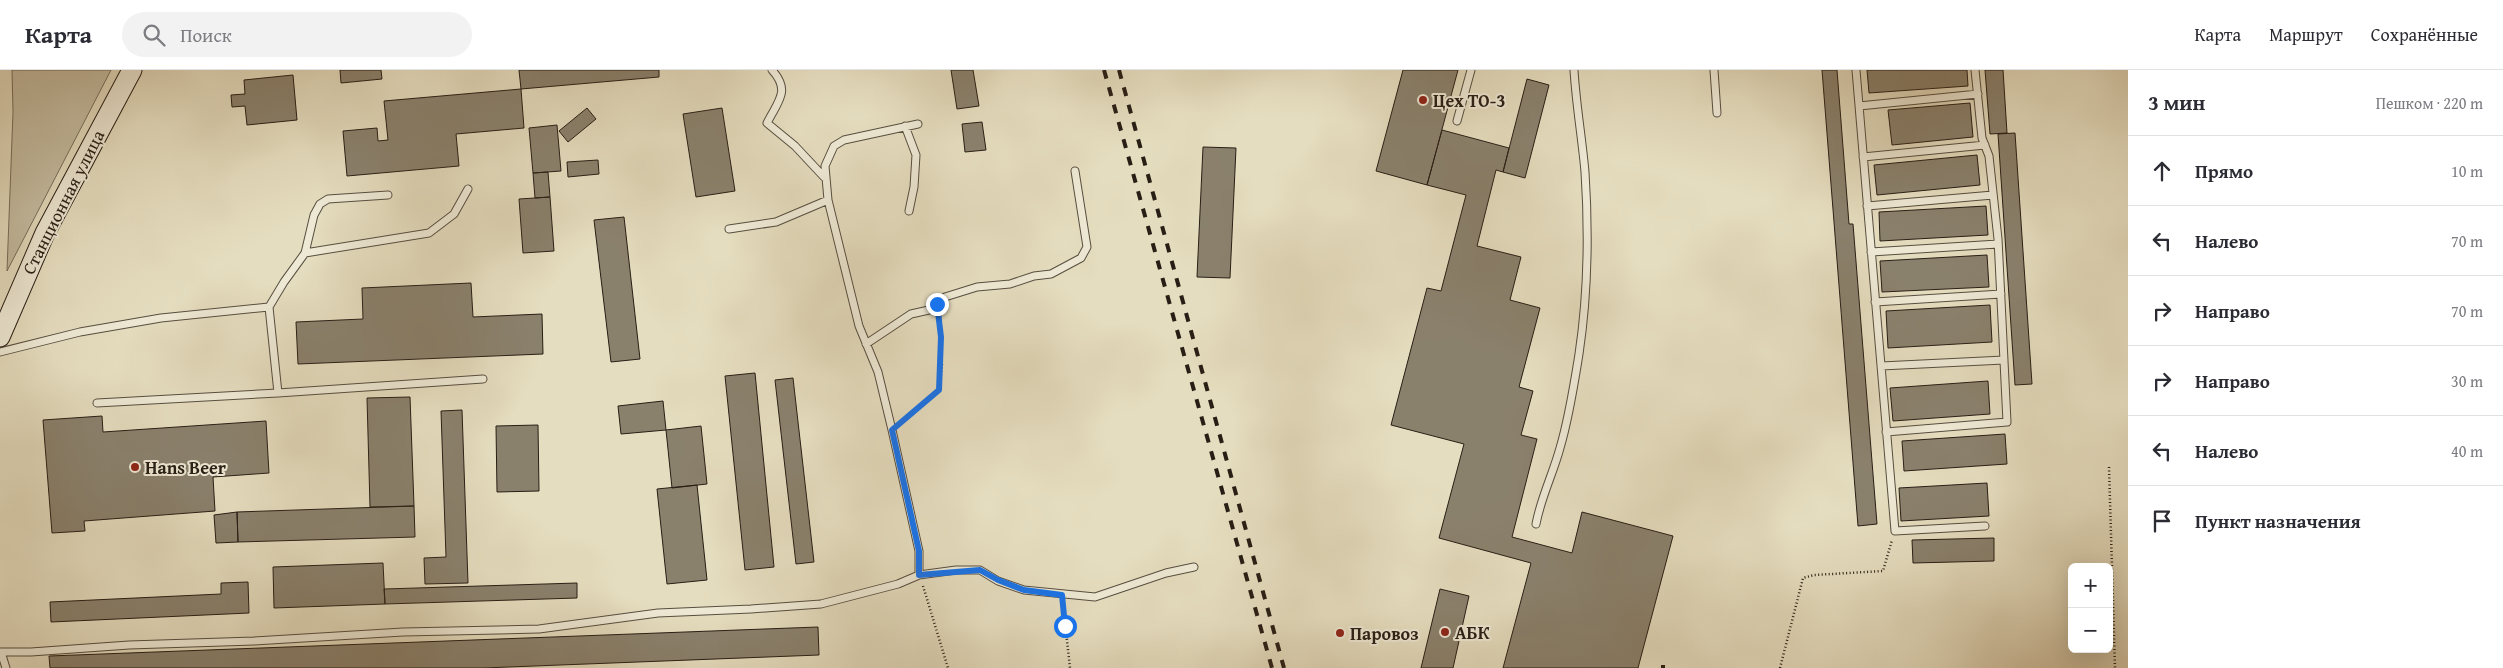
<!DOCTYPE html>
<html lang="ru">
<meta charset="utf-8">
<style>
body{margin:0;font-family:"Gentium Book Plus",serif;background:#f2f2f3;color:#2b2b33}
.controls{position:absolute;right:15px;bottom:15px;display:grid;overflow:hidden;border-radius:8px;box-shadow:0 5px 20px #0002}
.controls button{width:45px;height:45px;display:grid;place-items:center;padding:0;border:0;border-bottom:1px solid #e1e1e2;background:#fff;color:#2b2b33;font:25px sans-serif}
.stop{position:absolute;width:15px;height:15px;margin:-11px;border:4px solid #1a73e8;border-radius:50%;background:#fff}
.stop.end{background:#1a73e8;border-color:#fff;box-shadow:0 1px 5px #0008}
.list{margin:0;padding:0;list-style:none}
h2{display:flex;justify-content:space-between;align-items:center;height:65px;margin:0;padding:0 20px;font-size:21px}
h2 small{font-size:16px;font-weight:400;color:#7c7c81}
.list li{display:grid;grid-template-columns:32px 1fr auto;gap:15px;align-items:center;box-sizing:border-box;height:70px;padding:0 20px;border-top:1px solid #e1e1e2}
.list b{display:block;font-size:19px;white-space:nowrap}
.list em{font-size:16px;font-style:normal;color:#7c7c81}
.icon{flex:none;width:28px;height:28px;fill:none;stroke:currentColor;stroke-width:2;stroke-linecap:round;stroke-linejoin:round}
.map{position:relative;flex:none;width:2128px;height:598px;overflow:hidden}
header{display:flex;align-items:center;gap:30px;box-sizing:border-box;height:70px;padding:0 25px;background:#fff;border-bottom:1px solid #e1e1e2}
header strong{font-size:24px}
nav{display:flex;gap:28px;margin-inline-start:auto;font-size:18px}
.search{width:350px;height:45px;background:#f2f2f3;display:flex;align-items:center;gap:12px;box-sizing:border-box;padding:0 18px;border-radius:28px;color:#7c7c81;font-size:19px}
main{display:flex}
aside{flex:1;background:#fff}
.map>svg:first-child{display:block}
.green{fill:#c5bda2;stroke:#766e5c}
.building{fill:#8a816d;stroke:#281e15}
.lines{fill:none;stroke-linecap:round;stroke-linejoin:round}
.lane-casing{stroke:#574e40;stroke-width:9}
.secondary-casing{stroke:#281e15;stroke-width:21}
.path{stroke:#281e15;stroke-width:2.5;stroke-dasharray:1 2.5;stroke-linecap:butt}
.lane{stroke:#eee9d5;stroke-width:7}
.secondary{stroke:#eee9d5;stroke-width:19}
.rail{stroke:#281e15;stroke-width:4;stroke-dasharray:9 9;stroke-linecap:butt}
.route{stroke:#1a73e8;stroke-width:6}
.poi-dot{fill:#8f2418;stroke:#eee9d5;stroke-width:2}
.labels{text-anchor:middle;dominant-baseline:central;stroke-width:4;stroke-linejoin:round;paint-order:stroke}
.poi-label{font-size:18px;font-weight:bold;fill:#281e15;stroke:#eee9d5;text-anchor:start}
.street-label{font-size:18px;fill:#281e15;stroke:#eee9d5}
</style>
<header>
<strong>Карта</strong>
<div class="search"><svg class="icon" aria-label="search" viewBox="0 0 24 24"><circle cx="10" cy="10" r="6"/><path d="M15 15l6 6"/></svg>Поиск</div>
<nav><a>Карта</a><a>Маршрут</a><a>Сохранённые</a></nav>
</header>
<main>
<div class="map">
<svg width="2128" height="598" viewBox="0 0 2128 598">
<rect width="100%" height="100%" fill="#e5ddbf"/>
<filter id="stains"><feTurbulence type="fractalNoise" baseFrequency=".004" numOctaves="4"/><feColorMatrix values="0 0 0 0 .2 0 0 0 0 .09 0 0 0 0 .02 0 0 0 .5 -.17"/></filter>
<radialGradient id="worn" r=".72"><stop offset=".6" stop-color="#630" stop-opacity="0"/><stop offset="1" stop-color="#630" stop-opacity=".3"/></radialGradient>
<path class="green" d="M12,0H111L7,201L13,42Z"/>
<path class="building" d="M340,0H381L382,9L341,13Z
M519,0H659V7L521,19Z
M951,0H973L979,36L957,39Z
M1403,0H1458L1427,115L1376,101Z
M1822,0H1837L1849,154H1853L1877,454L1858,456Z
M1867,0H1967L1968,16L1869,23Z
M1985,0H2003L2007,63L1990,64Z
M293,5L297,50L247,55L245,36L232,37L231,25L245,24L244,10Z
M1527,9L1549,15L1525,108L1503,102Z
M521,19L524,58L456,64L459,96L347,106L343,61L377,58L378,71L388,70L384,31Z
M1970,33L1973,67L1892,75L1888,40Z
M587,38L596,49L568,72L559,61Z
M722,38L735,121L696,127L683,44Z
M982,52L986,80L965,82L962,54Z
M557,55L561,101L533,103L529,58Z
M1442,60L1509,78L1503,102L1496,100L1477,176L1521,187L1510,230L1540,238L1519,317L1533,321L1521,365L1537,369L1512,467L1572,483L1582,442L1673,466L1638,598H1503L1531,493L1439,468L1464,374L1391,355L1427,218L1441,221L1466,125L1427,115Z
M2015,63L2032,314L2015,315L1998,64Z
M1203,77L1236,78L1230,208L1197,207Z
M1977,85L1980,115L1877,125L1874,95Z
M598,90L599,104L568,107L567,92Z
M548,102L550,127L535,128L533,103Z
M550,127L554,181L523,183L519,129Z
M1986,136L1988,165L1880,171L1879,142Z
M624,147L640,289L611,292L594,150Z
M1987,185L1989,217L1882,222L1880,191Z
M471,213L473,247L542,244L543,284L298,294L296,252L363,249L362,218Z
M1990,235L1992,272L1888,278L1886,241Z
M755,303L774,497L745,500L725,306Z
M793,308L814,492L796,494L775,310Z
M1988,311L1990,344L1893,351L1890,318Z
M410,327L414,436L370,437L367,328Z
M663,331L666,360L621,364L618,336Z
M462,340L468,513L425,514L424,488L446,487L441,341Z
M102,346L103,362L266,351L269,403L213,407L215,441L84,451L85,461L52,463L43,350Z
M538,355L539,421L497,422L496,356Z
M701,356L707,414L672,418L666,360Z
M2005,364L2007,394L1904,401L1902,371Z
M1987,413L1989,446L1901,451L1899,418Z
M697,415L707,510L667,514L657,419Z
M414,436L415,467L238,472L237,442Z
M237,442L238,472L216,473L214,445Z
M1994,468V491L1913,493L1912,470Z
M383,493L385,534L274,538L273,497Z
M248,512L249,543L51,552L50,532L221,524V513Z
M577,513V528L385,534L384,519Z
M1440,519L1469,526L1453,598H1421Z
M818,557L819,585L483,598H50L49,586Z"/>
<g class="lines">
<defs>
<path id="lane" d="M772,0C791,21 778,31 767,53L795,76L824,107
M1714,0L1717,43
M1856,0L1895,461L1985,456
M1859,36L1978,24
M1457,51L1471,0
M918,54L844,70L834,76L825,96L828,130L859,256L878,302L892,360L919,481V505
M905,56L916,85L914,117L909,141
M1863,87L1985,75
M1867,136L1993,125
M729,159L776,152L828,130
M1871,182L1998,174
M305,183L429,163L454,144L468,119
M1875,232L2001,224
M269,237L278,323L483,309
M866,274L911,244L929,240L945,227L977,217L1010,214L1034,206L1051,204L1081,188L1087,177L1075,101
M0,282L80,262L161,248L269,237L284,212L305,183L314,145L320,134L328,129L388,125
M1881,296L2004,290
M97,333L278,323
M1886,362L2007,352L1998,169L1989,86L1982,68L1975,0
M1536,454C1541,427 1553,404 1560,378C1569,348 1574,315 1579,284C1588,224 1589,163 1585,102C1582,68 1576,34 1574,0
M0,582H31L129,575L254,571L403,562L539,559L658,543L751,539L821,534L898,514L919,505L956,500H980L998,511L1024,520L1095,527L1166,503L1194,497
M1,582L6,598"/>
<path id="secondary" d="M0,267L45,163L132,0"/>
</defs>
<use href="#lane" class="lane-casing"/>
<use href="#secondary" class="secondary-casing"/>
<path class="path" d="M902,351L939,320L942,295L940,245
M2109,397L2115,598
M923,516L948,598
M1063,534L1070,598
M1780,598L1803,508L1814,505L1883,501L1892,470"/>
<use href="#lane" class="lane"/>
<use href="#secondary" class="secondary"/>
<path class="rail" d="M1104,0L1272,598
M1119,0L1284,598
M1663,598V595"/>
</g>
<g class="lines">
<path class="route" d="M937,234L941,267L939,320L892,360L919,481V505L980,500L998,510L1024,520L1062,525L1065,556"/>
</g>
<g class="poi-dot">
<circle cx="1423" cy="30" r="5"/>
<circle cx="135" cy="397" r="5"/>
<circle cx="1445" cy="562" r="5"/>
<circle cx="1340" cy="563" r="5"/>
</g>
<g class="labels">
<g class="poi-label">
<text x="1433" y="30">Цех ТО-3</text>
<text x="145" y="397">Hans Beer</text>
<text x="1455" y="562">АБК</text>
<text x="1350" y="563">Паровоз</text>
</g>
<g class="street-label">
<text transform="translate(63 132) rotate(-63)">Станционная улица</text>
</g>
</g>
<rect width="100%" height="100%" filter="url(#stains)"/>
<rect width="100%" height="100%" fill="url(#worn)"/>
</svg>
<div class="controls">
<button>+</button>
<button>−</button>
</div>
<div class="stop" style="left:1065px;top:556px"></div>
<div class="stop end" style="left:937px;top:234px"></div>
</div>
<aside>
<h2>3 мин<small>Пешком · 220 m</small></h2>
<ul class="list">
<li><svg class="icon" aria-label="ahead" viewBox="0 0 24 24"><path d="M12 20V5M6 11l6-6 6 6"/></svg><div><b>Прямо</b></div><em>10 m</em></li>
<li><svg class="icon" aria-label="left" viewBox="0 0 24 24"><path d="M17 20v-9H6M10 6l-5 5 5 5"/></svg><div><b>Налево</b></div><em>70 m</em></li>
<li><svg class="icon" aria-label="right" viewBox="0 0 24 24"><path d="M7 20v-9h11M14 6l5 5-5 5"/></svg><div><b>Направо</b></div><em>70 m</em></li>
<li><svg class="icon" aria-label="right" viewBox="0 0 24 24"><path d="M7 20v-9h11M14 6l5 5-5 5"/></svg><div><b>Направо</b></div><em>30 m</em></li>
<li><svg class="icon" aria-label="left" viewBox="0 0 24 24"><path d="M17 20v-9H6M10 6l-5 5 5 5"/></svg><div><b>Налево</b></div><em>40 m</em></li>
<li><svg class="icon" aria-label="arrive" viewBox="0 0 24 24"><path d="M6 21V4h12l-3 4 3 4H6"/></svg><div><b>Пункт назначения</b></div></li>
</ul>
</aside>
</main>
